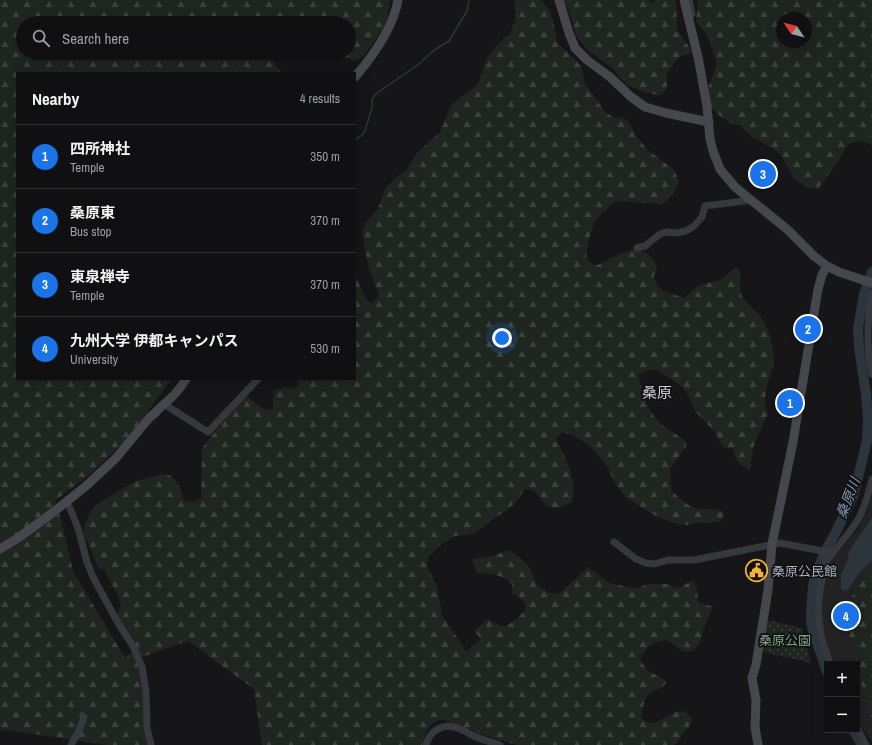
<!DOCTYPE html>
<meta charset="utf-8">
<style>
body{margin:0;font-family:"Archivo Narrow","Noto Sans JP",sans-serif;background:#1e1e20;color:#f1f3f6}
.controls{position:absolute;right:12px;bottom:12px;display:grid;overflow:hidden;border-radius:0px;box-shadow:0 4px 16px #0002}
.controls button{width:36px;height:36px;display:grid;place-items:center;padding:0;border:0;border-bottom:1px solid #303032;background:#101012;color:#f1f3f6;font:20px sans-serif}
.compass{position:absolute;left:776px;top:12px;width:36px;height:36px;border-radius:50%;background:#101012;box-shadow:0 4px 16px #0002;rotate:305deg}
.you{position:absolute;left:502px;top:338px;width:14px;height:14px;margin:-10px;border:3px solid #fff;border-radius:50%;background:#1a73e8;box-shadow:0 0 0 6px #1a73e833}
.badge{display:grid;place-items:center;width:26px;height:26px;border-radius:50%;background:#1a73e8;color:#fff;font-size:13px;font-weight:700}
.pin{position:absolute;translate:-50% -50%;border:2px solid #fff;box-shadow:0 1px 4px #0006}
.list{margin:0;padding:0;list-style:none}
h2{display:flex;justify-content:space-between;align-items:center;height:52px;margin:0;padding:0 16px;font-size:17px}
h2 small{font-size:13px;font-weight:400;color:#9c9d9f}
.list li{display:grid;grid-template-columns:26px 1fr auto;gap:12px;align-items:center;box-sizing:border-box;height:64px;padding:0 16px;border-top:1px solid #303032}
.list b{display:block;font-size:15px;white-space:nowrap}
.list p{margin:0;font-size:13px;white-space:nowrap;color:#9c9d9f}
.list em{font-size:13px;font-style:normal;color:#9c9d9f}
.icon{flex:none;width:22px;height:22px;fill:none;stroke:currentColor;stroke-width:2;stroke-linecap:round;stroke-linejoin:round}
.map{position:relative;flex:none;width:872px;height:745px;overflow:hidden}
.search{position:absolute;background:#101012;box-shadow:0 4px 16px #0002;left:16px;top:16px;width:340px;height:44px;display:flex;align-items:center;gap:10px;box-sizing:border-box;padding:0 14px;border-radius:22px;color:#9c9d9f;font-size:15px}
.panel{position:absolute;background:#101012;box-shadow:0 4px 16px #0002;left:16px;top:72px;width:340px;height:308px;border-radius:0px}
.map>svg:first-child{display:block}
.built{fill:#222225}
.grass{fill:url(#grass-dots)}
.forest{fill:url(#forest-firs);fill-rule:evenodd}
.water{fill:#2c353c}
.lines{fill:none;stroke-linecap:round;stroke-linejoin:round}
.stream{stroke:#2c353c;stroke-width:1.5}
.river{stroke:#2c353c;stroke-width:10}
.street{stroke:#37383d;stroke-width:7}
.secondary{stroke:#45474d;stroke-width:9}
.labels{text-anchor:middle;dominant-baseline:central;stroke-width:3.5;stroke-linejoin:round;paint-order:stroke}
.poi-label{font-size:13px;fill:#a8adb8;stroke:#111113;text-anchor:start}
.park-label{font-size:13px;fill:#7fa381;stroke:#111113}
.water-label{font-size:14px;font-style:italic;fill:#7f9bb3;stroke:#111113}
.quarter-label{font-size:15px;fill:#c9ccd4;stroke:#111113}
</style>
<div class="map">
<svg width="872" height="745" viewBox="0 0 872 745">
<defs>
<pattern id="grass-dots" width="8" height="8" patternUnits="userSpaceOnUse"><rect width="8" height="8" fill="#1e261f"/><path d="M2 2h.1M6 6h.1" fill="none" stroke="#3c433d" stroke-width="1.8" stroke-linecap="round"/></pattern>
<pattern id="forest-firs" width="22" height="20" patternUnits="userSpaceOnUse"><rect width="22" height="20" fill="#1e261f"/><path d="M5 1l3.5 6h-7zM16 11l3.5 6h-7z" fill="#3c433d"/></pattern>
</defs>
<rect width="100%" height="100%" fill="#161618"/>
<path class="built" d="M872,496V742L857,720V664H834L829,652L824,637L820,610L826,571L828,565L857,530L867,511Z"/>
<path class="grass" d="M767,620L802,628L811,663L763,652Z"/>
<path class="forest" d="M0,0H390L386,24L363,57L354,61L342,56L322,53H349V23H23V53H273C272,62 276,66 282,73H17V379H172L128,438L90,474L55,501L61,519L73,571L125,658L136,649L117,616L121,603L104,569H99L84,534V526L91,511L97,504L136,481L163,474L171,476L177,482L185,501L193,502L201,498L202,448L245,394C252,400 262,412 273,409V391L285,388L297,387L299,383L297,379H355V276L357,278L366,299L369,302H373L379,294L369,270L363,239V230L366,222L378,209L385,189L395,178L406,171L417,153L440,132L451,106L458,99L466,94L476,86L479,82L487,58L492,51L504,38L510,34L515,21V0H540L548,8L552,16L557,42L581,66L585,83L605,112L613,117L621,118L628,121L636,136L648,150L674,170L679,182L673,195L662,204L616,201C609,207 601,213 595,221C592,226 585,252 587,258C588,261 591,263 593,265H598C612,258 637,241 650,256C653,259 655,263 657,267L654,276L657,285L663,291L684,298L699,285L721,280L735,267L740,271C740,277 739,291 742,296C746,303 755,310 760,316C768,326 771,339 773,351C778,372 758,389 768,414L758,435L753,448L750,470C740,467 735,458 733,449L723,447L714,431L695,411L688,395L683,387L657,370H648L638,374C642,391 648,413 662,425C669,430 676,434 683,439L686,442V447L670,468L671,490C678,497 689,508 700,509C709,510 715,507 724,513L723,518L720,522L696,523L687,525L677,524L656,516L625,497L613,480L608,467L590,446L575,436L563,432L556,438C565,458 578,480 572,502C563,507 557,509 547,507C541,499 536,488 525,489L515,503L504,512L496,517L473,534L455,536L442,544L428,557L427,565L437,586L442,615L466,651L481,639L474,631L488,619C492,621 496,624 500,625C509,629 519,616 525,611L526,605L520,598L512,593C512,591 513,587 512,584C507,575 485,573 476,572L472,559L495,555L508,550C516,554 523,559 528,566C533,572 534,580 538,586C543,591 552,594 559,594L588,567L609,583L636,589L648,584H669L676,588L681,587L693,580C697,586 698,595 698,602L713,607L703,630L701,641L695,649L690,652L683,651L667,640C649,643 649,645 640,660L648,671L664,679L666,683C660,691 661,687 653,691C644,695 643,709 641,717L645,721L653,724L676,712L685,711L691,718L692,722L678,741L674,745H517L484,735L445,720C431,718 425,733 422,745H262L254,689L188,641L139,658L147,745H107L8,730L0,731Z
M561,0H649L651,3L655,0H676L677,30L692,51L689,54L680,56L669,70L667,74V88L661,95H657L644,92L627,85L612,68L587,50L576,35L568,8Z
M698,0H872V145L862,141L848,144L839,160L818,189L808,188L794,179L781,155L774,149L752,137L740,125L731,123L717,114L711,106L708,88L717,64C714,56 713,48 709,40C707,33 701,28 696,22ZM782,18H806V42H782Z
M872,562V727L849,634L851,600L865,569Z"/>
<path class="water" d="M872,518V560L859,573L847,591L841,589V575L849,557L847,554Z"/>
<g class="lines">
<path class="stream" d="M355,140L361,136L365,131L372,108V99L377,93L419,64L433,51L449,41L467,11L469,0"/>
<path class="river" d="M827,672L812,628L811,616L813,585L818,568L826,550L836,532L853,496L858,478L867,440L868,419L866,394L859,347L858,328L864,294L872,272
M853,730L862,745"/>
<path class="street" d="M689,0L692,14
M637,248L645,246L660,234L666,232L676,233L686,231L694,226L702,217L705,206L752,200
M872,293C867,322 866,345 872,374
M164,404L208,432L258,379
M67,501L78,528L87,562L93,577L118,623L133,646L142,667L146,692L147,728L151,745
M614,542L636,559L646,563L654,564L668,560H694L780,543L833,553C842,541 852,530 859,518C865,506 869,492 872,479
M830,664L821,636L818,610L820,591L825,563L833,553
M857,728L866,745
M71,745L79,731L84,717
M426,745C429,732 441,724 454,727C461,728 467,733 474,736C482,740 492,742 500,745"/>
<path class="secondary" d="M559,0L569,33L575,48L587,60L610,77L630,96L645,107L666,113L709,122
M684,0L698,57L707,106L710,139L713,151L720,169L735,187L788,230L814,256L827,266L839,272L872,283
M355,77C373,56 393,28 398,0
M0,549L18,538L51,514L86,486L116,458L150,417C155,414 157,410 162,406C173,396 178,392 186,379
M758,745L755,727L756,700L752,678L756,665L768,590L772,544L793,442L818,289L822,275L827,266"/>
</g>
<defs>
<symbol id="civic-ring" viewBox="-11 -11 22 22"><circle r="9.5" fill="#111113" stroke="#f2b134" stroke-width="1.5"/><path d="M-.6-6.5H3V-4.5H.6V-3L4-1V1h2V6H-6V1h2V-1L-.6-3ZM-1.2 2.5V6h2.4V2.5Z" fill="#f2b134"/></symbol>
</defs>
<g fill-rule="evenodd">
<use href="#civic-ring" x="744" y="558" width="25" height="25"/>
</g>
<g class="labels">
<g class="poi-label">
<text x="772" y="571">桑原公民館</text>
</g>
<g class="park-label">
<text x="785" y="640">桑原公園</text>
</g>
<g class="water-label">
<text transform="translate(848 498) rotate(-69)">桑原川</text>
</g>
<g class="quarter-label">
<text x="657" y="392">桑原</text>
</g>
</g>
</svg>
<div class="controls">
<button>+</button>
<button>−</button>
</div>
<svg class="compass" viewBox="-18 -18 36 36"><path d="M0-13l5 13h-10z" fill="#e53935"/><path d="M0 13l5-13h-10z" fill="#9c9d9f"/></svg>
<div class="you"></div>
<div class="pin badge" style="left:790px;top:403px">1</div>
<div class="pin badge" style="left:808px;top:329px">2</div>
<div class="pin badge" style="left:763px;top:174px">3</div>
<div class="pin badge" style="left:846px;top:616px">4</div>
<div class="search"><svg class="icon" aria-label="search" viewBox="0 0 24 24"><circle cx="10" cy="10" r="6"/><path d="M15 15l6 6"/></svg>Search here</div>
<section class="panel">
<h2>Nearby<small>4 results</small></h2>
<ul class="list">
<li><span class="badge">1</span><div><b>四所神社</b><p>Temple</p></div><em>350 m</em></li>
<li><span class="badge">2</span><div><b>桑原東</b><p>Bus stop</p></div><em>370 m</em></li>
<li><span class="badge">3</span><div><b>東泉禅寺</b><p>Temple</p></div><em>370 m</em></li>
<li><span class="badge">4</span><div><b>九州大学 伊都キャンパス</b><p>University</p></div><em>530 m</em></li>
</ul>
</section>
</div>
